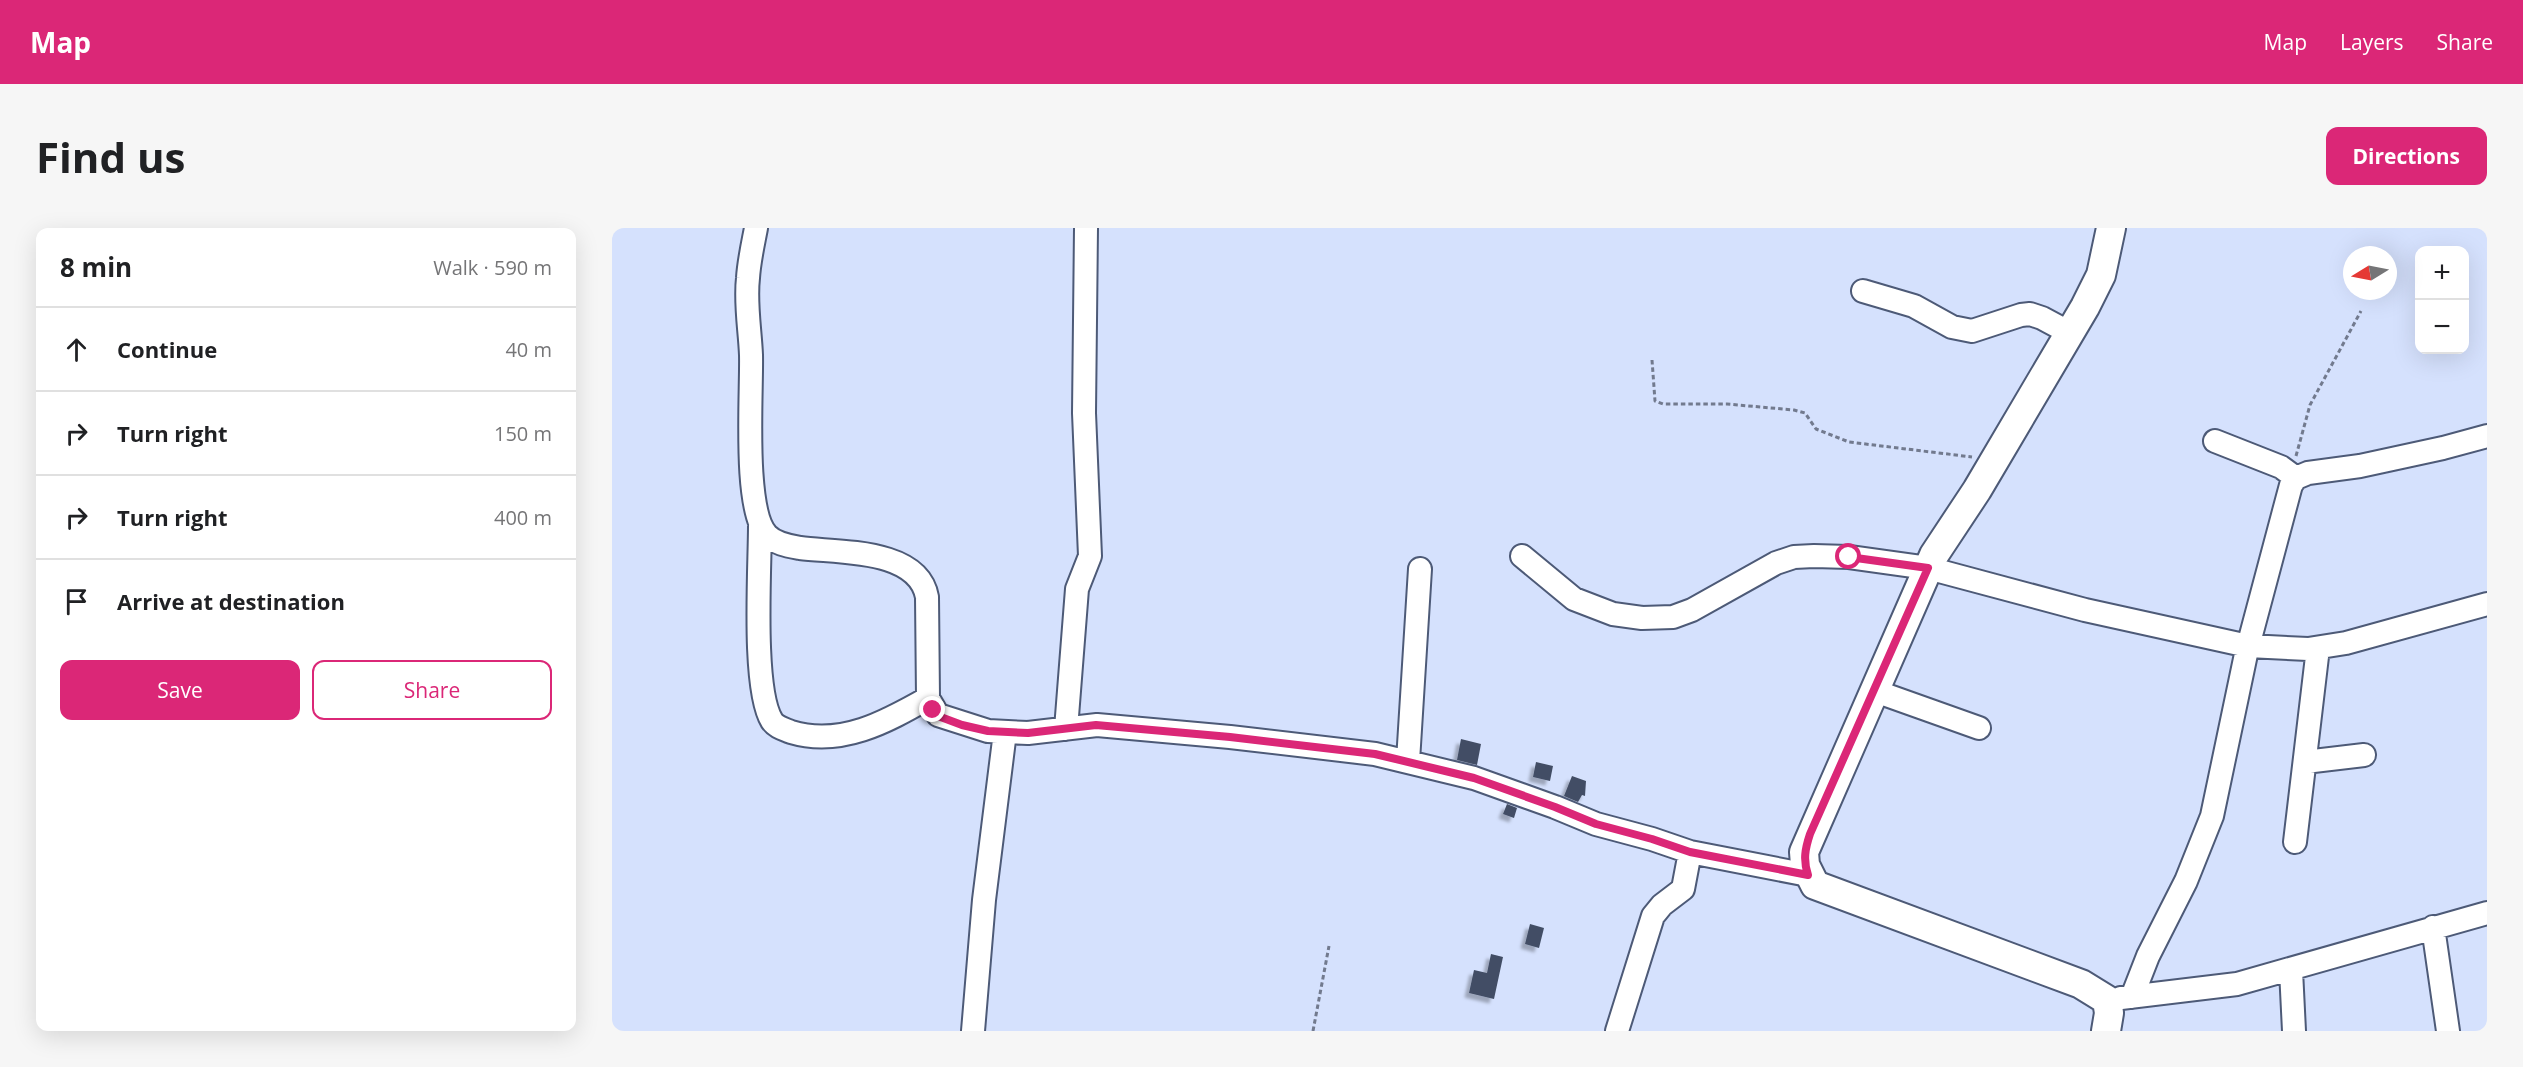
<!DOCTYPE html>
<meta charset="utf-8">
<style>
body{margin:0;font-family:"Open Sans",sans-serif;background:#f6f6f6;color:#202124}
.controls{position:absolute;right:18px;top:18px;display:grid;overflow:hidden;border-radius:12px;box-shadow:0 6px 24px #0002}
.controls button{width:54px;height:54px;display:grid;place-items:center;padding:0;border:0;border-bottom:2px solid #e0e0e0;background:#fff;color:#202124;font:30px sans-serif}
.compass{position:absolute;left:1731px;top:18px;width:54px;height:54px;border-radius:50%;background:#fff;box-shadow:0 6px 24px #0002;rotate:260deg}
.stop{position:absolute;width:18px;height:18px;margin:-14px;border:4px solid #db2777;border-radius:50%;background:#fff}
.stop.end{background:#db2777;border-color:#fff;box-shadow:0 2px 6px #0008}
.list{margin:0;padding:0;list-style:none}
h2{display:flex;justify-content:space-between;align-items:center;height:78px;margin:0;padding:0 24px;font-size:26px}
h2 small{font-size:20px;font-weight:400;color:#757577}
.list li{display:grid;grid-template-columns:39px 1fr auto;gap:18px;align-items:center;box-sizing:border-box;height:84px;padding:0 24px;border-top:2px solid #e0e0e0}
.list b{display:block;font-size:22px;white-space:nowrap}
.list em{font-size:20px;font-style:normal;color:#757577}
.actions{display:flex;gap:12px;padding:18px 24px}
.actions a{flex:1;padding:14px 0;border:2px solid #db2777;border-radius:12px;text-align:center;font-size:21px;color:#db2777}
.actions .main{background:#db2777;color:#fff}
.icon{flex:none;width:33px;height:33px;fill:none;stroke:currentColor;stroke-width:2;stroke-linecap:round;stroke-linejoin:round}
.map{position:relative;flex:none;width:1875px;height:803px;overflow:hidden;border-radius:12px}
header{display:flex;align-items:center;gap:36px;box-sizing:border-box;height:84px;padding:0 30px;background:#db2777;color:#fff}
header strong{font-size:28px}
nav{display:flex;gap:33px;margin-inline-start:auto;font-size:21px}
.intro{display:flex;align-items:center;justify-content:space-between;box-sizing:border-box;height:144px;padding:0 36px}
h1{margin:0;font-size:42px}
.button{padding:15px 27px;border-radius:12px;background:#db2777;color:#fff;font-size:21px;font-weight:700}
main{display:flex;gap:36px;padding:0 36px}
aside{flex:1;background:#fff;border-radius:12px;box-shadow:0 6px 24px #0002}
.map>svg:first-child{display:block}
.building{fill:#434e65;filter:url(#shadow)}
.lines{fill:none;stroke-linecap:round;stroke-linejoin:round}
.minor-casing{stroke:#4d5a77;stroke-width:26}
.major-casing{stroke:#4d5a77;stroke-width:32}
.path{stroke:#727a8e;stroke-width:3;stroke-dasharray:4.5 3;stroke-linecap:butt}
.minor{stroke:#fff;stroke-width:22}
.major{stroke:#fff;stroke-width:28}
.route{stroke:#db2777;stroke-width:8}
</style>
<header>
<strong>Map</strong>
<nav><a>Map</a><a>Layers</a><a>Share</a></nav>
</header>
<div class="intro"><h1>Find us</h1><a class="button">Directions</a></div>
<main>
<aside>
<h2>8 min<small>Walk · 590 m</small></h2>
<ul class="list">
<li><svg class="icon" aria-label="ahead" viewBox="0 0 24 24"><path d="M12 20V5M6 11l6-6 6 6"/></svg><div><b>Continue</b></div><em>40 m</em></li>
<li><svg class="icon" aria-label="right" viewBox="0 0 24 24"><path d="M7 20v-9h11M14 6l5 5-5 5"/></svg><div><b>Turn right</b></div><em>150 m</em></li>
<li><svg class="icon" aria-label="right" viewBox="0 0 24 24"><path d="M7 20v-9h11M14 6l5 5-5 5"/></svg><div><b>Turn right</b></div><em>400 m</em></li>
<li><svg class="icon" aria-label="arrive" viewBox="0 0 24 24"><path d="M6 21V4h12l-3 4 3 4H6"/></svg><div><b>Arrive at destination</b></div></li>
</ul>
<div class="actions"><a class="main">Save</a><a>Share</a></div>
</aside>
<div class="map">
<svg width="1875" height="803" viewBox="0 0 1875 803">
<defs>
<filter id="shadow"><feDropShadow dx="-4.5" dy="4.5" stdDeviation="1.5" flood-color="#0004"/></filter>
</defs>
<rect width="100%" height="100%" fill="#d5e1fd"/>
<path class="building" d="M849,511L869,516L865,537L845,532Z
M924,534L941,538L938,553L921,549Z
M960,548L974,553L973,568L970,567L966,574L952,568Z
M895,576L905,580L902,590L891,586Z
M918,696L932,700L927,720L913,716Z
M879,726L891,729L882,771L857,765L862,742L875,745Z"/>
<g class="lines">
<defs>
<path id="minor" d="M144,0C141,16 137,33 136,50C133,75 138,102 139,127C140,164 131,282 155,307C163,316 177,318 188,320C226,325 306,320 315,369L316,470L326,487L376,503L416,505L485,497L618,509L763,526L862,550L943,579L984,596L1040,611L1078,624L1196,647
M1251,63L1302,78L1340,99L1360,103L1409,87L1418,86L1430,90L1458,105
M1603,213L1669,239L1684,250
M148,298C148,339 140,461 160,493C164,499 172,501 179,504C229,519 274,494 316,470
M910,328L962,371L1001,386L1030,390L1061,389L1080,382L1164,335L1182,329L1202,328L1237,329L1316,340L1473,382L1636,418L1696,421L1734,415L1875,376
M1263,463L1367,500
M454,501L465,361L478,328L472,185L474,0
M796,533L808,341
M1693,534L1752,527
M1683,614L1706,420
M1821,699L1836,803
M1679,742L1682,803
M1520,769L1536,728L1574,653L1600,588L1634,426L1679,257L1684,250L1696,245L1748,238L1831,220L1875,208
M1509,770L1625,756L1875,685
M361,803L372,672L393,504
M1005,803L1041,688L1050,677L1071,661L1078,624"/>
<path id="major" d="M1494,803L1497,785L1495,772L1469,756L1203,657L1193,637L1192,624L1322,327L1365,262L1473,79L1489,47L1499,0"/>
</defs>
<use href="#minor" class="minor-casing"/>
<use href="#major" class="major-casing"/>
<path class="path" d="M1040,132L1043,173L1051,176H1115L1182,182L1193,185L1204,201L1237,214L1360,229
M1684,228L1698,177L1749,83
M701,803L717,718"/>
<use href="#minor" class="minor"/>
<use href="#major" class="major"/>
</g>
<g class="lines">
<path class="route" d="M321,482L326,488L350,497L376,503L416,505L484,497L618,509L763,526L862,550L943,579L984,596L1040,611L1078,624L1196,647C1191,632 1193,621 1198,606L1316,340L1237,329"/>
</g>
</svg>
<div class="controls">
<button>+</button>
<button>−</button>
</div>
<svg class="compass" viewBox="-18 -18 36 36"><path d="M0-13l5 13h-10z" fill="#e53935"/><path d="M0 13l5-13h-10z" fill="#757577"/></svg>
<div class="stop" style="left:1237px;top:329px"></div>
<div class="stop end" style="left:321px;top:482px"></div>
</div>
</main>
